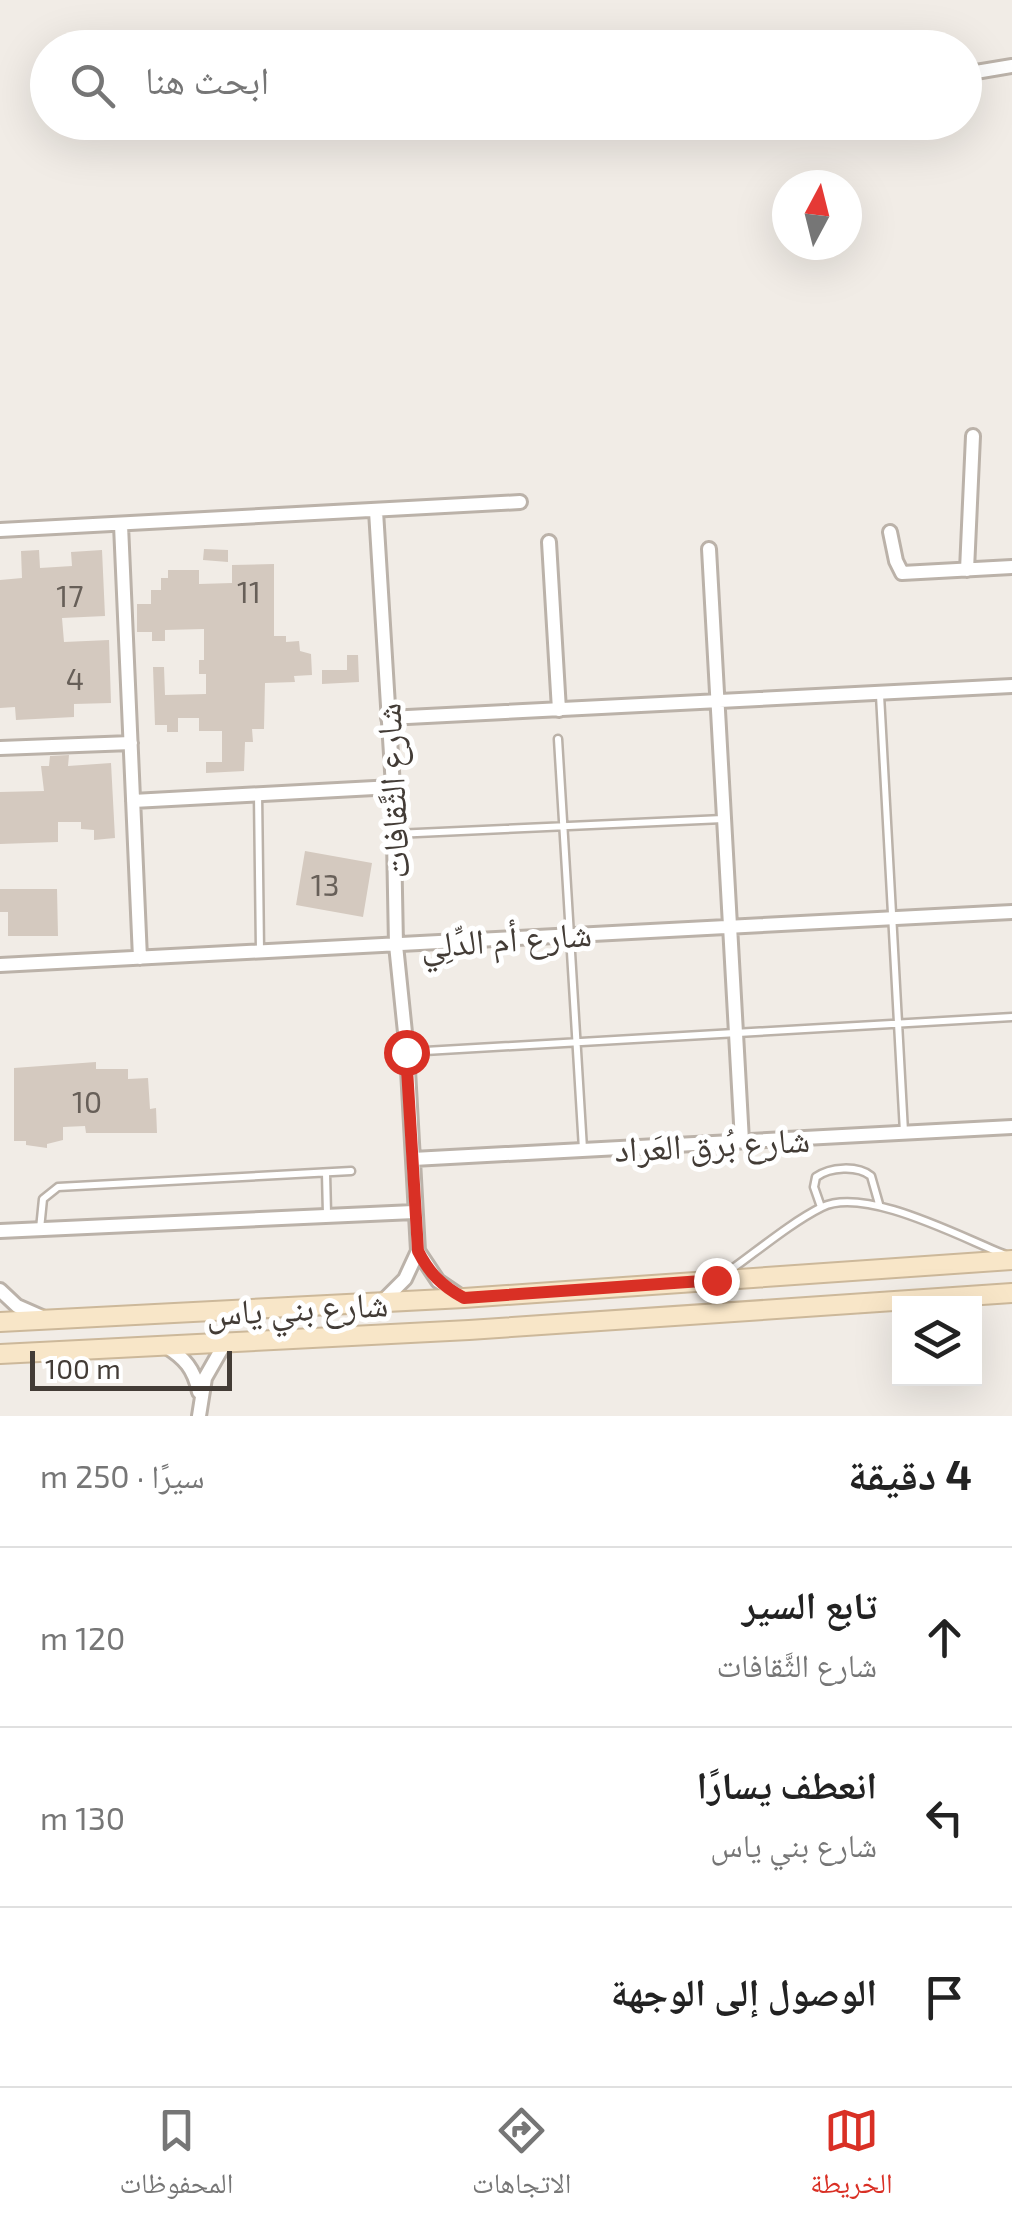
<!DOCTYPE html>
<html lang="ar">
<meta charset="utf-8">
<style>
body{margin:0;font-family:"Exo 2","Noto Naskh Arabic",sans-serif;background:#f6f6f6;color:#222;direction:rtl}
.controls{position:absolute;right:30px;bottom:30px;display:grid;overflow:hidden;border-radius:0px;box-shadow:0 10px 40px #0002}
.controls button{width:90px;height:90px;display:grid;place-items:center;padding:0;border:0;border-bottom:2px solid #e0e0e0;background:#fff;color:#222;font:50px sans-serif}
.compass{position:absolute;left:772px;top:170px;width:90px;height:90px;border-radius:50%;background:#fff;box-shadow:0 10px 40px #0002;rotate:7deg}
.scale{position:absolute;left:30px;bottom:25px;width:202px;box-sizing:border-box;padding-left:10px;border:5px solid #433c36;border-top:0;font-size:28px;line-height:35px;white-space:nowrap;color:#433c36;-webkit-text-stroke:8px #fff;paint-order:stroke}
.stop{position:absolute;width:30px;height:30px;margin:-22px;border:8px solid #d93025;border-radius:50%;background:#fff}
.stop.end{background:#d93025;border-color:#fff;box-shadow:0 2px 10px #0008}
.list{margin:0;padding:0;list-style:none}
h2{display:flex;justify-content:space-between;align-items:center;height:130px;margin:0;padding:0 40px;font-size:42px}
h2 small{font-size:32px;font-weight:400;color:#767676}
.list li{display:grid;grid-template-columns:65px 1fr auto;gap:30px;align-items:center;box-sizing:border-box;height:180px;padding:0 40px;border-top:2px solid #e0e0e0}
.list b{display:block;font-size:38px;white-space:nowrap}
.list p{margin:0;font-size:32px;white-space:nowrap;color:#767676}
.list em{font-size:32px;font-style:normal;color:#767676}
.icon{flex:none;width:55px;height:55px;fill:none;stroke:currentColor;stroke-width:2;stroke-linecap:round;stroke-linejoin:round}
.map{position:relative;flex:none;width:1012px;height:1416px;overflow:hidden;direction:ltr}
.search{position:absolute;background:#fff;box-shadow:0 10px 40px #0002;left:30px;right:30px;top:30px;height:110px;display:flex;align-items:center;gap:25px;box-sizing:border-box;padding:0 35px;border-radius:55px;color:#767676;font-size:38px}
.sheet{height:670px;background:#fff}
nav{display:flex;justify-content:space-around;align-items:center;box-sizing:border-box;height:140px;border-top:2px solid #e0e0e0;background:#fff;font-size:28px;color:#767676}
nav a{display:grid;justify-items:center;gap:5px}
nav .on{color:#d93025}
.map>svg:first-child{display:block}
.building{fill:#d4c9bf}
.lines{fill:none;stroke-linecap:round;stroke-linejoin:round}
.service-casing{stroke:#bbb2a9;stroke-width:11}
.minor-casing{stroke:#bbb2a9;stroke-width:18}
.secondary-casing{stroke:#ccb89a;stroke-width:22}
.service{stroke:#fff;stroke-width:6}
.minor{stroke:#fff;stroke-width:12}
.secondary{stroke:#f8e6c8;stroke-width:18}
.route{stroke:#d93025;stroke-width:12}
.labels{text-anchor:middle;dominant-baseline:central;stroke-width:10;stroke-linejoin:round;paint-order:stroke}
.number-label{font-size:30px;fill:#675f58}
.street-label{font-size:35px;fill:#433c36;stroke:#fff}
</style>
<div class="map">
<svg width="1012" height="1416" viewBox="0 0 1012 1416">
<rect width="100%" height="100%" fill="#f1ece6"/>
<path class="building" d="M204,549L228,550V562L203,560Z
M39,550L40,568L72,566L71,552L102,550L105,616L62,618L64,642L109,640L111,703L74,704V717L16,720L15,707L0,708V580L22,578L21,551Z
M274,564V636H286V642L299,641L300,651L311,654L312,675L294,676L295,682L265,683L264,729H252L253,742H245L244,771L206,773V762H222V731H199V718H178V732H167V725H155L153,667H164L165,695L206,694V674H199V660H204V629L165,630V641H152V632H137V604H151V590H161V578H168V570H199V584L232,583V565Z
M347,655H358L359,682L322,684V670H347Z
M69,755L68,766L111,763L115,838L94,840V830L81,829V822H58V842L0,844V792L44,791L41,766H49L50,756Z
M305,851L372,863L363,917L296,905Z
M0,889H57L58,936H8V912H0Z
M96,1062V1069H128V1079L148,1078L150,1109L156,1108L157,1133H86L85,1126L63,1127V1140L47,1144V1148L26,1145V1141H14V1068Z"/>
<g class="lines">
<defs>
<path id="service" d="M880,695L904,1132
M558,739L583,1149
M258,794L260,951
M395,834L723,819
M408,1052L1012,1017
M326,1173L327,1214
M821,1207L814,1187L816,1177C830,1167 857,1165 871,1176L879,1204
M40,1229L43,1199L58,1187L351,1171
M725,1274C755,1253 790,1223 822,1207C866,1186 962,1238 1006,1255"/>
<path id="minor" d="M964,74L1012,66
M376,511L393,787L396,945L407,1052L418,1251L438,1281L463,1298
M121,525L140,958
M0,530L520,502
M890,532L896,561L902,573L1012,567
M549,542L559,710
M709,549L742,1141
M967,570L973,436
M388,718L1012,686
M0,748L131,743
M133,801L393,787
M0,965L1012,912
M413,1159L1012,1127
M0,1231L414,1212
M0,1290L17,1306L42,1317
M383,1301L405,1279L418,1251
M165,1346C185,1358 194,1369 199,1392
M199,1416L205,1378L225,1343"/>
<path id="secondary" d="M0,1322L464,1298L1012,1260
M0,1354L469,1330L1012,1293"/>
</defs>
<use href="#service" class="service-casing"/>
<use href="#minor" class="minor-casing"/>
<use href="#secondary" class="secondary-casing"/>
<use href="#service" class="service"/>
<use href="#minor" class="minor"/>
<use href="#secondary" class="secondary"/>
</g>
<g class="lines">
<path class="route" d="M406,1052L418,1251C429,1273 442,1286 464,1298L716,1280"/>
</g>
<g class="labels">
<g class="number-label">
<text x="249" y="591">11</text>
<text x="70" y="595">17</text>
<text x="75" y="678">4</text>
<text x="325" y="884">13</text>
<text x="87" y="1101">10</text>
</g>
<g class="street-label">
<text transform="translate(391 791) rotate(-93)">شارع الثَّقافات</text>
<text transform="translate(506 938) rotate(-4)">شارع أم الدِّلِي</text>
<text transform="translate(712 1143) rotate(-3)">شارع بُرق العَراد</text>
<text transform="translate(297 1307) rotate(-3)">شارع بني ياس</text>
</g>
</g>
</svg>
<div class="controls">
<button><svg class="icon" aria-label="layers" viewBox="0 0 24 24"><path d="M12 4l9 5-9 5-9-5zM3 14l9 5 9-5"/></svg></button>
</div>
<svg class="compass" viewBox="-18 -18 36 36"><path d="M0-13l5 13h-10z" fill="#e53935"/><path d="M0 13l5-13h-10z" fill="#767676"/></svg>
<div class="scale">100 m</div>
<div class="stop" style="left:406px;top:1052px"></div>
<div class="stop end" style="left:716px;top:1280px"></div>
<div class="search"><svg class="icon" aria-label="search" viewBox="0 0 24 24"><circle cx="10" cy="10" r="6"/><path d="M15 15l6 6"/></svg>ابحث هنا</div>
</div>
<section class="sheet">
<h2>4 دقيقة<small>سيرًا · 250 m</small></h2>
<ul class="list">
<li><svg class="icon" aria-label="ahead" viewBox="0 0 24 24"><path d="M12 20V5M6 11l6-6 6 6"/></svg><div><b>تابع السير</b><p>شارع الثَّقافات</p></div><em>120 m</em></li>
<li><svg class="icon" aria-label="left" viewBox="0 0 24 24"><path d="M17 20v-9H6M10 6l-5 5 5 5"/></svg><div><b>انعطف يسارًا</b><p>شارع بني ياس</p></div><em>130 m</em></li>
<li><svg class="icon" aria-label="arrive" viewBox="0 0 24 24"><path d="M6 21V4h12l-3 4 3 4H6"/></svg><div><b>الوصول إلى الوجهة</b></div></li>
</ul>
</section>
<nav>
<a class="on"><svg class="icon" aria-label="map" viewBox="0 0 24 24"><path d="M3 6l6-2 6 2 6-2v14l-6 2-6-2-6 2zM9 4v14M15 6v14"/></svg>الخريطة</a>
<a><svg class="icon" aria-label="directions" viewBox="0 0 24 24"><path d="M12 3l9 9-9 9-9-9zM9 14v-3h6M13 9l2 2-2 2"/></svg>الاتجاهات</a>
<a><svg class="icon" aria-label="saved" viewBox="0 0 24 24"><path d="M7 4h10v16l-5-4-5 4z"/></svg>المحفوظات</a>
</nav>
